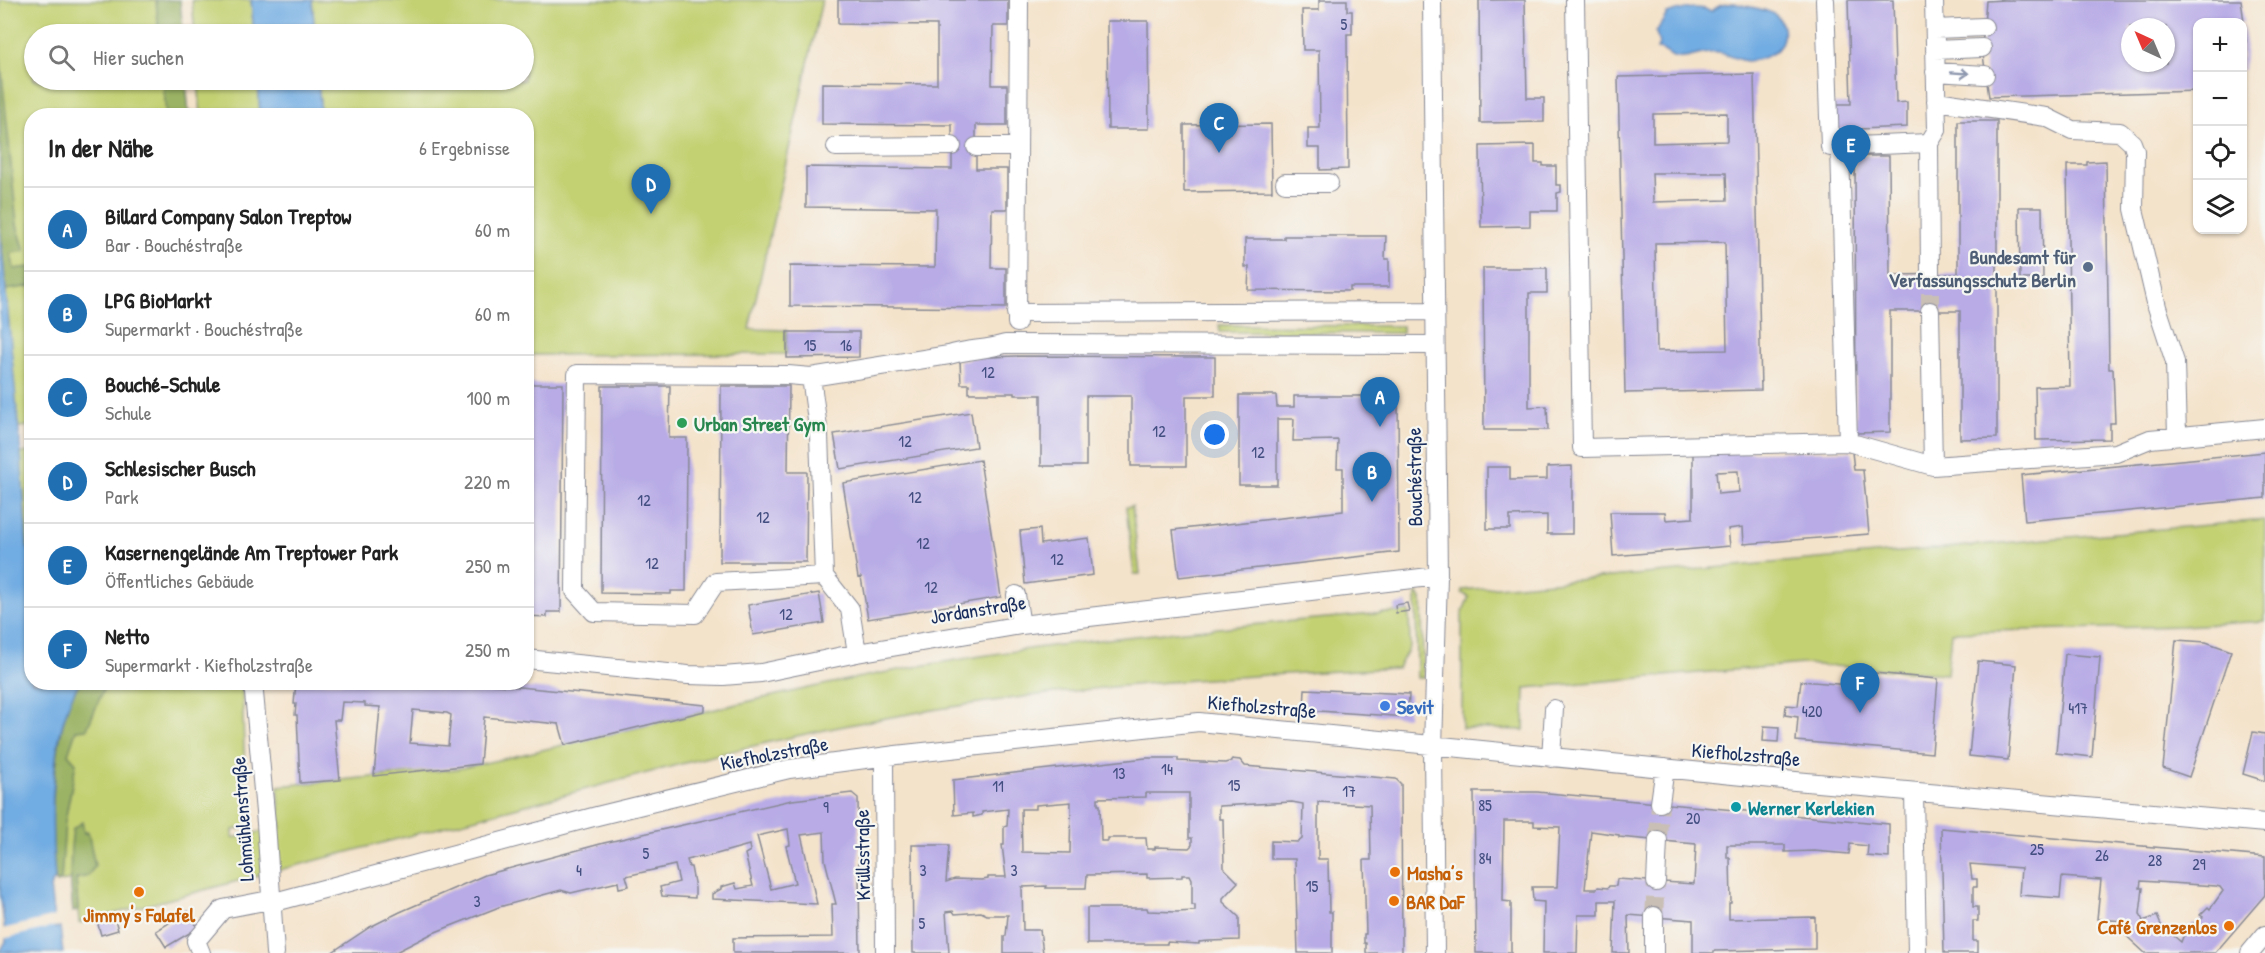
<!DOCTYPE html>
<html lang="de">
<meta charset="utf-8">
<style>
body{margin:0;font-family:"Patrick Hand",sans-serif;background:#f6f6f6;color:#222}
.controls{position:absolute;right:18px;top:18px;display:grid;overflow:hidden;border-radius:12px;box-shadow:0 2px 4px #0004}
.controls button{width:54px;height:54px;display:grid;place-items:center;padding:0;border:0;border-bottom:2px solid #e0e0e0;background:#fff;color:#222;font:30px sans-serif}
.compass{position:absolute;left:2121px;top:18px;width:54px;height:54px;border-radius:50%;background:#fff;box-shadow:0 2px 4px #0004;rotate:316deg}
.you{position:absolute;left:1215px;top:435px;width:21px;height:21px;margin:-15px;border:4px solid #fff;border-radius:50%;background:#1a73e8;box-shadow:0 0 0 9px #1a73e833}
.badge{display:grid;place-items:center;width:39px;height:39px;border-radius:50%;background:#1f6fb2;color:#fff;font-size:20px;font-weight:700}
.pin{position:absolute;translate:-50% -50px;filter:drop-shadow(0 2px 3px #0008)}
.pin::after{content:'';position:absolute;top:32px;width:21px;height:18px;background:inherit;clip-path:polygon(0 0,100% 0,50% 100%)}
.list{margin:0;padding:0;list-style:none}
h2{display:flex;justify-content:space-between;align-items:center;height:78px;margin:0;padding:0 24px;font-size:26px}
h2 small{font-size:20px;font-weight:400;color:#767676}
.list li{display:grid;grid-template-columns:39px 1fr auto;gap:18px;align-items:center;box-sizing:border-box;height:84px;padding:0 24px;border-top:2px solid #e0e0e0}
.list b{display:block;font-size:22px;white-space:nowrap}
.list p{margin:0;font-size:20px;white-space:nowrap;color:#767676}
.list em{font-size:20px;font-style:normal;color:#767676}
.icon{flex:none;width:33px;height:33px;fill:none;stroke:currentColor;stroke-width:2;stroke-linecap:round;stroke-linejoin:round}
.map{position:relative;flex:none;width:2265px;height:953px;overflow:hidden}
.search{position:absolute;background:#fff;box-shadow:0 2px 4px #0004;left:24px;top:24px;width:510px;height:66px;display:flex;align-items:center;gap:15px;box-sizing:border-box;padding:0 21px;border-radius:33px;color:#767676;font-size:22px}
.panel{position:absolute;background:#fff;box-shadow:0 2px 4px #0004;left:24px;top:108px;width:510px;height:582px;border-radius:24px}
.map>svg:first-child{display:block}
.green{fill:#c4d173;stroke:#708068;stroke-width:1.5}
.forest{fill:#9bb365;stroke:#5b7162;stroke-width:1.5}
.water{fill:#71ace2;stroke:#466ea0;stroke-width:1.5}
.pier{fill:#f4e3cb}
.building{fill:#b8abe6;fill-rule:evenodd}
.lines{fill:none;stroke-linecap:round;stroke-linejoin:round}
.minor-tunnel{stroke:#c9bfb5;stroke-width:18;stroke-dasharray:18 9;stroke-linecap:butt}
.minor-casing{stroke:#888994;stroke-width:20}
.minor{stroke:#fff;stroke-width:18}
.oneway{stroke:#8d97ae}
.service-dot{fill:#5c6f8a;stroke:#f6f6f2;stroke-width:2}
.leisure-dot{fill:#2e9e5b;stroke:#f6f6f2;stroke-width:2}
.shop-dot{fill:#3f7fe0;stroke:#f6f6f2;stroke-width:2}
.culture-dot{fill:#0f9aa8;stroke:#f6f6f2;stroke-width:2}
.food-dot{fill:#e8710a;stroke:#f6f6f2;stroke-width:2}
.labels{text-anchor:middle;dominant-baseline:central;stroke-width:4.5;stroke-linejoin:round;paint-order:stroke}
.number-label{font-size:16px;fill:#424e80}
.service-label{font-size:20px;font-weight:bold;fill:#4e5e75;stroke:#f6f6f2;text-anchor:end}
.leisure-label{font-size:20px;font-weight:bold;fill:#27864d;stroke:#f6f6f2;text-anchor:start}
.street-label{font-size:20px;fill:#1b2f5e;stroke:#f6f6f2}
.shop-label{font-size:20px;font-weight:bold;fill:#366cbe;stroke:#f6f6f2;text-anchor:start}
.culture-label{font-size:20px;font-weight:bold;fill:#0d838f;stroke:#f6f6f2;text-anchor:start}
.food-label{font-size:20px;font-weight:bold;fill:#c56008;stroke:#f6f6f2;text-anchor:start}
</style>
<div class="map">
<svg width="2265" height="953" viewBox="0 0 2265 953">
<rect width="100%" height="100%" fill="#f6f6f2"/>
<filter id="ink" filterUnits="userSpaceOnUse"><feTurbulence type="fractalNoise" baseFrequency=".0167" numOctaves="2"/><feDisplacementMap in="SourceGraphic" scale="12" xChannelSelector="R" yChannelSelector="G"/><feConvolveMatrix kernelMatrix="1 2 1 2 8 2 1 2 1" color-interpolation-filters="sRGB"/></filter>
<filter id="wash" filterUnits="userSpaceOnUse"><feTurbulence type="fractalNoise" baseFrequency=".008" numOctaves="4" result="noise"/><feDisplacementMap in="SourceGraphic" scale="24" xChannelSelector="R" yChannelSelector="G"/><feGaussianBlur stdDeviation="1.35" result="paint"/><feColorMatrix in="noise" values="0 0 0 0 0 0 0 0 0 0 0 0 0 0 0 0 0 1.4 0 .05"/><feComposite in="paint" operator="in"/></filter>
<g filter="url(#wash)">
<rect width="100%" height="100%" fill="#f4e3cb"/>
<path class="green" d="M0,0H172L175,34H34V80H178L180,115L32,116V426L18,427L0,228Z
M192,0H251L254,34H195Z
M312,0H822L749,329L786,330V354L527,355L526,116L321,115L318,80H524V34H315Z
M198,80H258L260,115H201Z
M1219,325L1402,326V333L1220,332Z
M31,452V553L27,547L21,453Z
M1132,506L1140,574H1134L1126,507Z
M2265,520V621L2182,626L1951,632L1947,674L1803,664L1525,688L1524,730L1462,728V613L1469,597L1462,593V590Z
M1416,591L1422,601L1423,678H1417Z
M1409,611L1410,646L1398,668C1256,675 1113,683 972,704C880,717 790,736 700,759L79,923L76,879L57,883L55,879L51,838L79,683H242L244,749L250,827L233,830V838L281,827L278,786L457,769L480,764C632,731 783,689 938,663C1094,636 1252,625 1409,611Z"/>
<path class="forest" d="M156,0H180L183,34H159Z
M0,54L17,225L25,251L11,253L14,269L29,267L31,286L6,290L0,228Z
M163,80H186L189,115H166Z
M79,683H106L87,729L76,730L68,754L76,763L65,821L61,881L57,883C44,857 56,742 66,713C69,702 74,692 79,683Z
M82,822L84,833L88,832L95,866L88,876L76,879L78,910L73,912C70,884 69,857 73,829Z"/>
<path class="water" d="M251,0H312L315,34H254Z
M1734,3C1746,7 1763,8 1774,14C1785,21 1786,37 1779,47C1774,55 1759,60 1750,61C1736,61 1731,55 1719,53C1705,49 1689,62 1673,57C1667,54 1664,49 1657,49L1659,44L1656,32L1667,14C1682,9 1696,5 1711,11L1721,5Z
M258,80H318L321,115H260Z
M0,228L21,452L27,547L31,553L32,682L79,683C74,692 69,702 66,713C50,759 51,831 55,879L50,887L55,928L60,927L63,953L0,952L6,941L0,892Z"/>
<path class="pier" d="M56,916L58,925H61L3,939L2,929Z"/>
<g id="blocks">
<path class="building" d="M838,0H1008V26H993L992,85H1007V125H976V169H1007V209H992L991,268H1006V308L790,306V266L935,267L936,209L806,207V167L952,169V125L822,124V83L937,84V25L838,24Z
M1319,0H1347V11H1352V34H1347L1348,169L1320,170V148H1308V128H1320L1319,50H1303L1302,10H1319Z
M1479,0H1525L1527,98H1544V122L1480,123Z
M1848,0H1893L1896,103L1907,102V127L1834,130V104H1851Z
M2004,0H2241L2244,22H2198V91L1989,97L1982,48L1986,1ZM2130,27H2166V63H2130Z
M1107,21H1148L1149,129H1108Z
M2242,23L2246,41L2244,70H2242Z
M1754,74L1761,390L1625,393L1618,77ZM1727,113V141L1653,143V114ZM1652,173H1726L1727,200L1653,202ZM1725,242L1727,350L1657,351L1655,243Z
M1958,121H1997V438L1960,439V311H1890V432L1856,433L1855,156H1889L1890,275L1958,274Z
M1271,124L1272,191L1184,192V125Z
M1535,145V163H1543V166H1556V185H1561V192L1557,193V211H1530V226L1481,227L1480,146Z
M2106,161L2109,369H2113L2115,423H2110V439L2036,440L2035,387L2070,386L2067,165H2087V162Z
M2019,207H2042L2043,279H2020Z
M1284,236H1386L1385,259H1389V287H1350V291L1248,290L1249,267H1245V239H1284Z
M1483,268H1547V293H1529V407L1547,406L1548,430H1484Z
M787,332H859V357L787,358Z
M1015,356L1215,357V396H1186V466H1131V396H1086V466H1041V395H1015V393H969V384H961L960,360H969V358Z
M526,384H563L561,612H547V617L526,616Z
M602,386H670L669,438H687L686,591H671V594L601,593Z
M721,386H789L788,472H807L806,562H720Z
M1239,395H1276L1277,407H1294V396H1398L1399,552L1179,577L1173,530L1343,511V468H1337L1338,440L1293,441L1294,419H1277V485H1239Z
M971,412L976,447L840,469L834,434Z
M1841,451L1852,452L1854,470H1863L1869,534L1744,544L1743,527L1728,529L1730,546L1613,556L1610,512H1665L1666,520L1693,518V453ZM1738,471L1739,492L1718,494L1716,472Z
M2265,452V498L2025,521L2021,475Z
M980,460L1001,597L868,619L861,577L858,578L843,483Z
M1572,466V534H1547V515L1510,516V529H1487V467H1510V480L1547,479V467Z
M1040,529L1041,544L1089,538L1093,575L1025,584L1020,531Z
M819,593L824,623L753,635L748,605Z
M1407,603L1409,611L1396,613L1395,605Z
M2176,640L2206,642L2231,651L2189,777L2163,768Z
M2065,654L2100,657L2092,757L2056,753Z
M1978,661L2016,665L2008,760L1969,756Z
M1874,673L1938,679L1932,753L1796,741L1798,717L1785,715L1786,705L1798,706L1801,681L1874,687Z
M296,682H468L705,705V711L565,745L559,724L484,717L480,764L374,776L380,707L365,706V703L342,702L340,720H334L340,780L300,783L297,715H295L296,704H294ZM413,710L447,713L451,715L448,746L410,743Z
M1305,689L1409,694L1408,717L1304,710Z
M1764,726L1779,727L1778,742L1763,741Z
M2253,732L2265,734V781L2243,774Z
M1146,758H1178V761L1225,763L1232,761V759L1240,760L1245,766L1396,779L1401,784L1402,953H1366V943H1364V934H1366L1364,860H1371L1370,805L1318,802V859H1328L1329,912H1332V953H1298L1295,859H1271V841L1298,842L1302,839L1303,804L1292,802L1219,806V819H1223L1224,868L1238,882L1223,898V902L1239,917V940L1209,941L1199,942V944L1167,942V944H1087V908H1147L1148,911L1177,912L1195,911V905H1192V879L1190,875H1182V877L1147,878V874L1087,875L1086,888H1046L1047,886L1022,887L1023,930H1040L1043,953H1004V936H1006L1008,915H987L981,912L955,914L953,911L946,912L949,953H913L912,845H949L946,882L955,879L982,880L988,879V877H1006L1002,845H1004V827L1007,826L1008,809L982,812V815L973,817V813L954,815L953,780ZM1146,793H1189V838H1192V845L1189,848L1155,847V849H1147L1146,838H1108V841H1101L1100,805H1098V798L1146,797ZM1071,802L1070,853L1022,852L1021,809H1036V805Z
M1474,792H1537L1889,824V858L1867,856L1868,846L1850,844L1849,854L1814,851L1785,852V845H1727V858H1730L1731,903H1729V919L1815,917V949L1714,951V953H1693V920L1628,915L1629,953H1613L1615,901H1599V915H1578L1577,953H1543L1544,902L1533,901L1532,887H1557L1560,827L1534,826V821H1504L1503,901L1511,902V953H1476ZM1591,831L1619,835V837L1696,844L1694,884L1617,879L1616,886H1609L1608,888L1598,887L1597,889H1585Z
M852,793L858,798L860,953H733V938L833,937L832,904H836L825,860L824,832L801,835L817,904L712,899V894L721,889V887L735,883L737,889L753,886L745,854L750,851L749,845L702,858V856L687,860L689,867H691L695,888V898L662,896L660,887L679,882L675,865L626,876L629,886L619,888L618,882L571,893L561,890L499,907L433,933L394,953H331L370,927L400,912L485,875L604,843L792,800ZM788,829L790,845L786,846L795,883L771,889L757,836Z
M1941,828L2265,857V895L2215,953H2145L2121,931L2123,921L2097,919L2101,880L2062,877L2060,898L2019,895L2021,868L1970,864L1972,879H1977V887H1973V907H1978V921H1973V941H1978V953H1944ZM2141,881L2216,886L2220,887L2223,891L2210,909L2208,907L2200,915L2203,917L2196,925L2193,923L2185,932L2181,942L2161,925L2157,916L2143,921L2140,914L2143,888H2140Z
M188,911L198,928L166,947L156,931Z
M114,916L118,930L101,935L97,921Z"/>
</g>
</g>
<g filter="url(#ink)">
<use href="#blocks" fill-opacity="0" stroke="#888994" stroke-width="1.5"/>
<g class="lines">
<path class="minor-tunnel" d="M1930,311V274
M1658,840L1660,803
M1654,916L1656,882"/>
<defs>
<path id="minor" d="M1432,0L1438,576L1433,747L1435,953
M1575,0L1582,448L1848,442
M1825,0L1830,147L1929,143
M1935,29L1984,27
M1935,50L1982,48
M1935,72L1985,75
M1936,101L2046,117L2072,130L2120,132L2132,143L2135,151L2134,209L2157,307L2175,362L2177,436
M1840,146L1848,442L1933,466L2116,453L2150,439L2265,428
M836,147L952,146
M976,147H1017
M1285,183H1329
M1930,274L1929,143L1937,130L1934,0
M1930,311L1933,466
M1016,313L1435,311
M1017,323L1019,0
M811,377L788,375L577,374L575,591L594,612L695,614L716,582L824,576L819,435L811,377L949,355C968,349 986,350 1005,344L1435,345
M824,576L850,609L857,653
M1016,595L1021,625
M526,659L688,675L723,676L761,673L857,653L1021,625L1438,576
M253,682L266,823L275,953
M884,757L885,953
M1551,758L1554,709
M1914,792L1917,953
M1660,803L1665,768
M1656,882L1658,840
M1654,916V953
M201,953L196,941L223,909L264,901L271,903L597,816L789,769L896,755L1199,722L1773,779L2265,823
M2250,953L2265,935"/>
</defs>
<use href="#minor" class="minor-casing"/>
<use href="#minor" class="minor"/>
</g>
<defs><path id="oneway-shaft" d="M-6 0H5M1.5-3L5.5 0L1.5 3" fill="none" stroke-width="1.6" stroke-linecap="round" stroke-linejoin="round" transform="scale(1.5)"/></defs>
<use class="oneway" href="#oneway-shaft" transform="translate(1960 73) rotate(4)"/>
</g>
<circle class="service-dot" cx="2088" cy="267" r="6"/>
<circle class="leisure-dot" cx="682" cy="423" r="6"/>
<circle class="shop-dot" cx="1385" cy="706" r="6"/>
<circle class="culture-dot" cx="1736" cy="807" r="6"/>
<g class="food-dot">
<circle cx="1395" cy="872" r="6"/>
<circle cx="139" cy="892" r="6"/>
<circle cx="1394" cy="901" r="6"/>
<circle cx="2229" cy="926" r="6"/>
</g>
<g class="labels">
<g class="number-label">
<text x="1344" y="24">5</text>
<text x="810" y="345">15</text>
<text x="846" y="345">16</text>
<text x="988" y="372">12</text>
<text x="1159" y="431">12</text>
<text x="905" y="441">12</text>
<text x="1258" y="452">12</text>
<text x="915" y="497">12</text>
<text x="644" y="500">12</text>
<text x="763" y="517">12</text>
<text x="923" y="543">12</text>
<text x="1057" y="559">12</text>
<text x="652" y="563">12</text>
<text x="931" y="587">12</text>
<text x="786" y="614">12</text>
<text x="2078" y="708">417</text>
<text x="1812" y="711">420</text>
<text x="1167" y="769">14</text>
<text x="1119" y="773">13</text>
<text x="1234" y="785">15</text>
<text x="998" y="786">11</text>
<text x="1349" y="791">17</text>
<text x="1485" y="805">85</text>
<text x="826" y="807">9</text>
<text x="1693" y="818">20</text>
<text x="2037" y="849">25</text>
<text x="646" y="853">5</text>
<text x="2102" y="855">26</text>
<text x="1485" y="858">84</text>
<text x="2155" y="860">28</text>
<text x="2199" y="864">29</text>
<text x="579" y="870">4</text>
<text x="923" y="870">3</text>
<text x="1014" y="870">3</text>
<text x="1312" y="886">15</text>
<text x="477" y="901">3</text>
<text x="922" y="923">5</text>
</g>
<g class="service-label">
<text x="2076" y="256">Bundesamt für<tspan x="2076" dy="23">Verfassungsschutz Berlin</tspan></text>
</g>
<g class="leisure-label">
<text x="694" y="423">Urban Street Gym</text>
</g>
<g class="street-label">
<text transform="translate(1414 477) rotate(-91)">Bouchéstraße</text>
<text transform="translate(978 609) rotate(-9)">Jordanstraße</text>
<text transform="translate(1262 706) rotate(5)">Kiefholzstraße</text>
<text transform="translate(774 753) rotate(-11)">Kiefholzstraße</text>
<text transform="translate(1746 754) rotate(5)">Kiefholzstraße</text>
<text transform="translate(242 819) rotate(-94)">Lohmühlenstraße</text>
<text transform="translate(862 855) rotate(-91)">Krüllsstraße</text>
</g>
<g class="shop-label">
<text x="1397" y="706">Sevit</text>
</g>
<g class="culture-label">
<text x="1748" y="807">Werner Kerlekien</text>
</g>
<g class="food-label">
<text x="1407" y="872">Masha’s</text>
<text x="1406" y="901">BAR DaF</text>
<text x="139" y="914" text-anchor="middle">Jimmy's Falafel</text>
<text x="2217" y="926" text-anchor="end">Café Grenzenlos</text>
</g>
</g>
</svg>
<div class="controls">
<button>+</button>
<button>−</button>
<button><svg class="icon" aria-label="locate" viewBox="0 0 24 24"><circle cx="12" cy="12" r="6"/><path d="M12 2v4M12 18v4M2 12h4M18 12h4"/></svg></button>
<button><svg class="icon" aria-label="layers" viewBox="0 0 24 24"><path d="M12 4l9 5-9 5-9-5zM3 14l9 5 9-5"/></svg></button>
</div>
<svg class="compass" viewBox="-18 -18 36 36"><path d="M0-13l5 13h-10z" fill="#e53935"/><path d="M0 13l5-13h-10z" fill="#767676"/></svg>
<div class="you"></div>
<div class="pin badge" style="left:1380px;top:427px">A</div>
<div class="pin badge" style="left:1372px;top:502px">B</div>
<div class="pin badge" style="left:1219px;top:153px">C</div>
<div class="pin badge" style="left:651px;top:214px">D</div>
<div class="pin badge" style="left:1851px;top:175px">E</div>
<div class="pin badge" style="left:1860px;top:713px">F</div>
<div class="search"><svg class="icon" aria-label="search" viewBox="0 0 24 24"><circle cx="10" cy="10" r="6"/><path d="M15 15l6 6"/></svg>Hier suchen</div>
<section class="panel">
<h2>In der Nähe<small>6 Ergebnisse</small></h2>
<ul class="list">
<li><span class="badge">A</span><div><b>Billard Company Salon Treptow</b><p>Bar · Bouchéstraße</p></div><em>60 m</em></li>
<li><span class="badge">B</span><div><b>LPG BioMarkt</b><p>Supermarkt · Bouchéstraße</p></div><em>60 m</em></li>
<li><span class="badge">C</span><div><b>Bouché-Schule</b><p>Schule</p></div><em>100 m</em></li>
<li><span class="badge">D</span><div><b>Schlesischer Busch</b><p>Park</p></div><em>220 m</em></li>
<li><span class="badge">E</span><div><b>Kasernengelände Am Treptower Park</b><p>Öffentliches Gebäude</p></div><em>250 m</em></li>
<li><span class="badge">F</span><div><b>Netto</b><p>Supermarkt · Kiefholzstraße</p></div><em>250 m</em></li>
</ul>
</section>
</div>
